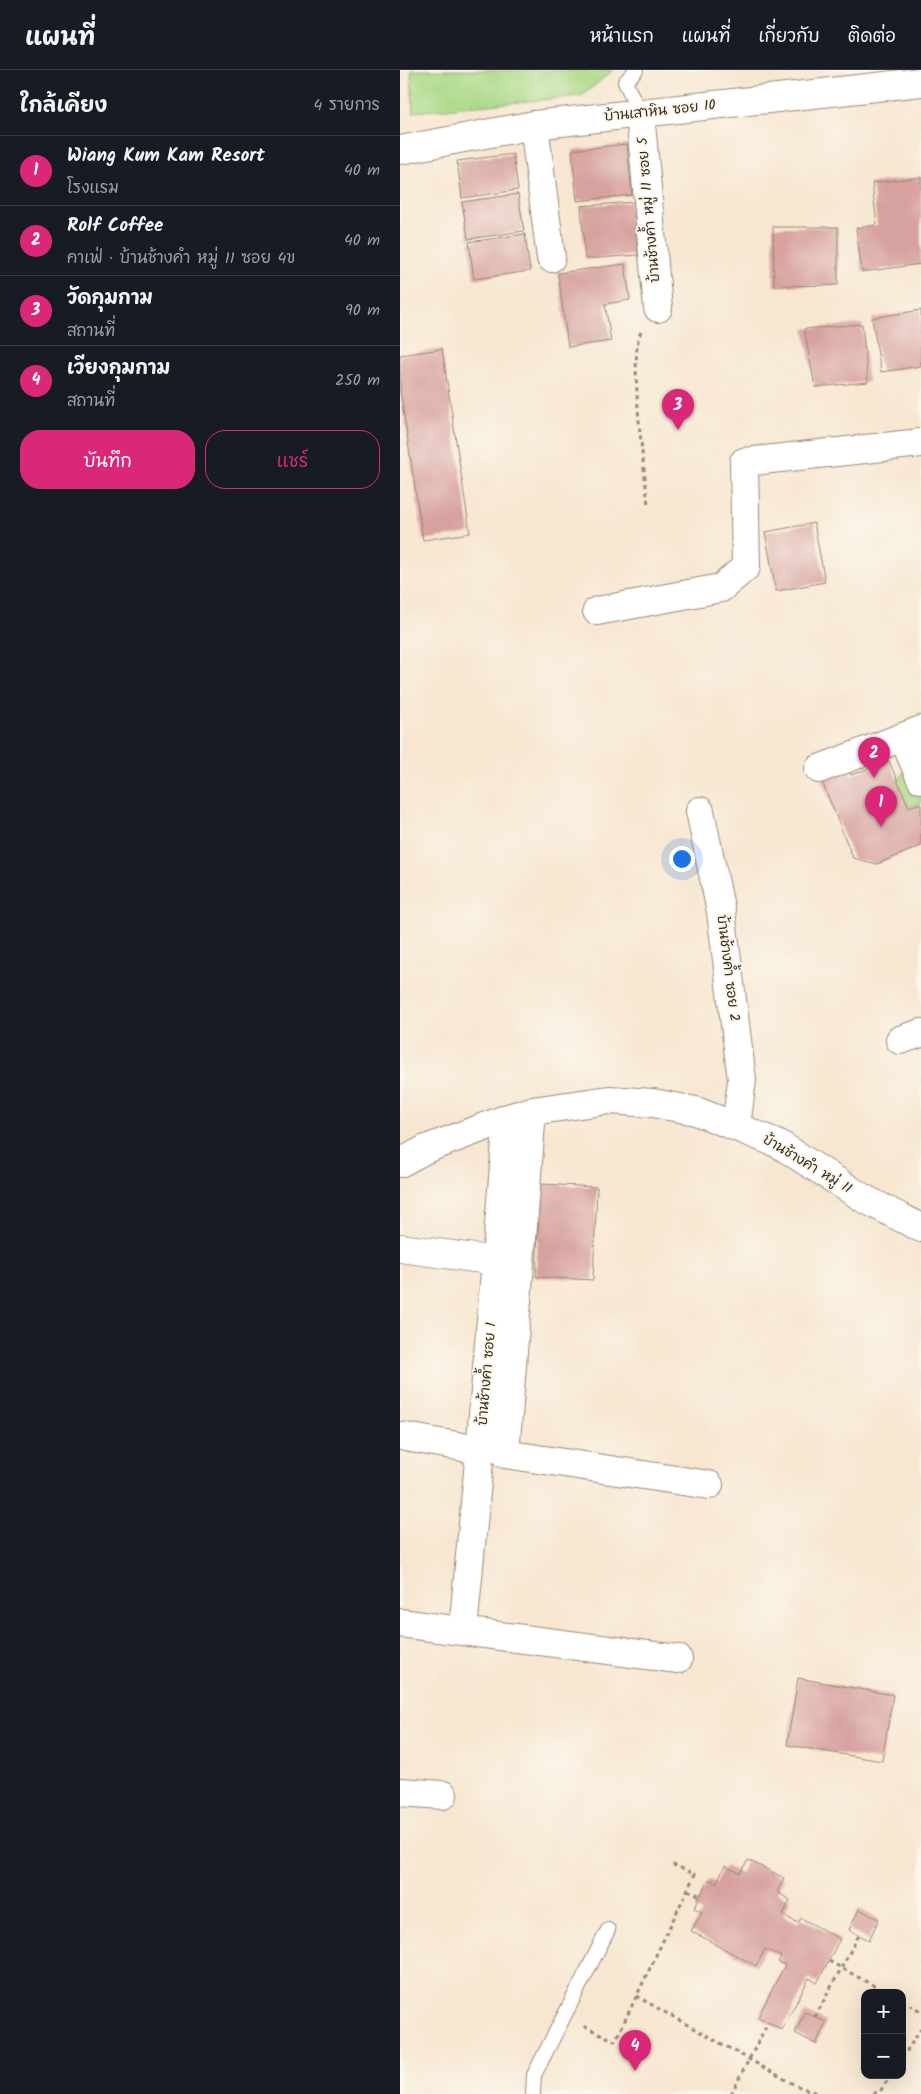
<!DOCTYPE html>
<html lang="th">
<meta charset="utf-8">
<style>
body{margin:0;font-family:Kalam,"Playpen Sans Thai",sans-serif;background:#242831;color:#f1f3f6}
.controls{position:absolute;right:15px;bottom:15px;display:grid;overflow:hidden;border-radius:10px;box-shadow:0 5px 20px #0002}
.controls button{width:45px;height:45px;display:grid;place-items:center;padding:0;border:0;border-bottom:1px solid #363941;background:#171b24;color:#f1f3f6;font:25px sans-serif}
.you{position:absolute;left:281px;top:788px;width:18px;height:18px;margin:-12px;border:4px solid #fff;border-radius:50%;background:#1a73e8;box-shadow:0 0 0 8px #1a73e833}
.badge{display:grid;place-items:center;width:32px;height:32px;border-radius:50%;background:#db2777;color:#fff;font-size:16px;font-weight:700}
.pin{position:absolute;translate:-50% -41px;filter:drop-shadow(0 1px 2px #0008)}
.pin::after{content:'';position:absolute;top:26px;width:18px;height:15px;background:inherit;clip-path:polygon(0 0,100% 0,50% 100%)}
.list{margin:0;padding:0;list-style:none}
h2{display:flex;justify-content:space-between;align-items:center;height:65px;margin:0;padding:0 20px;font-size:21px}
h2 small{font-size:16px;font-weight:400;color:#9ea1a6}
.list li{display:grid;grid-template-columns:32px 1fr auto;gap:15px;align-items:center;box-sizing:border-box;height:70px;padding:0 20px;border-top:1px solid #363941}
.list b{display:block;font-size:19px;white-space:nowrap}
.list p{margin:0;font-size:16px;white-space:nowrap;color:#9ea1a6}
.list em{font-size:16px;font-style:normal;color:#9ea1a6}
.actions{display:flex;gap:10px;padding:15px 20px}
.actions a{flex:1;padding:11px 0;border:1px solid #db2777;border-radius:20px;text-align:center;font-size:18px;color:#db2777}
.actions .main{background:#db2777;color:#fff}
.map{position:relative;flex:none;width:521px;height:2024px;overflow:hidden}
header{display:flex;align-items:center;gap:30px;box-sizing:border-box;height:70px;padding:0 25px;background:#171b24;border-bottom:1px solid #363941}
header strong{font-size:24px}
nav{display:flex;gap:28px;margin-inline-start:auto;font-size:18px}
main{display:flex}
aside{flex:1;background:#171b24}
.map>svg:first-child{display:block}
.green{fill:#a9d986;stroke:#728252}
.building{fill:#d7a19f}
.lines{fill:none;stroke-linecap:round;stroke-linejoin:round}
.lane-casing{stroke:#987;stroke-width:16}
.street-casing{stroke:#987;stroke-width:30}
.path{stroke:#987;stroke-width:3;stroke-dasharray:4 4;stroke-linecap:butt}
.lane{stroke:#fff;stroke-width:14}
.street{stroke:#fff;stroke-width:28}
.labels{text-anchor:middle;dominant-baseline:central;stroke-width:4;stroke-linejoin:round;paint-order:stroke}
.street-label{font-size:14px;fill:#3b2a1e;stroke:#fbf7ec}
</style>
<header>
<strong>แผนที่</strong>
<nav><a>หน้าแรก</a><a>แผนที่</a><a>เกี่ยวกับ</a><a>ติดต่อ</a></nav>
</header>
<main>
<aside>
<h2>ใกล้เคียง<small>4 รายการ</small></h2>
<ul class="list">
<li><span class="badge">1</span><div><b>Wiang Kum Kam Resort</b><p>โรงแรม</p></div><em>40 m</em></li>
<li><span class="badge">2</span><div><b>Rolf Coffee</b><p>คาเฟ่ · บ้านช้างคำ หมู่ 11 ซอย 4ข</p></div><em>40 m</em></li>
<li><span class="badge">3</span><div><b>วัดกุมกาม</b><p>สถานที่</p></div><em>90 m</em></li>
<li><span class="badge">4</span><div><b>เวียงกุมกาม</b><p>สถานที่</p></div><em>250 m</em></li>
</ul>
<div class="actions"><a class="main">บันทึก</a><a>แชร์</a></div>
</aside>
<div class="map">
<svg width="521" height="2024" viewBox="0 0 521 2024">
<rect width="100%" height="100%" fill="#fbf7ec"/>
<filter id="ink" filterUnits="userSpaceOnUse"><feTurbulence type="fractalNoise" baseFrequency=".02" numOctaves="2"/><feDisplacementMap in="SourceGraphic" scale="10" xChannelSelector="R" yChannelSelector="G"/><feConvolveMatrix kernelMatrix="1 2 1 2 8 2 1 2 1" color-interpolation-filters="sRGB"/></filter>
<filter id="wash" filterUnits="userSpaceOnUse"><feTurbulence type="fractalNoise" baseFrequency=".0096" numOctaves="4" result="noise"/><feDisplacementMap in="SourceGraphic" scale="20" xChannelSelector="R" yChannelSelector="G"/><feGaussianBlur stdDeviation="1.12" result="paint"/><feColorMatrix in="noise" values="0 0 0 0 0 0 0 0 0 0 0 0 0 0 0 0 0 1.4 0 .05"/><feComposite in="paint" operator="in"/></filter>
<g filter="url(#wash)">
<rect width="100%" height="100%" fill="#f7e6d0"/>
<path class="green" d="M11,0H213L182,26L13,42Z
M521,660V733L509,737L497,711L512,691Z"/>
<g id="blocks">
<path class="building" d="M227,74L232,125L177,131L172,80Z
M113,84L118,120L62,128L57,91Z
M521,107V194L462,202L456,158L477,155L472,113Z
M118,124L124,161L68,169L62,132Z
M234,132L238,185L185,189L181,136Z
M373,157H438V215L374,216Z
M125,164L130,201L74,209L69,172Z
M225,194L230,230L205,234L211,271L168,277L158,203Z
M521,240V296L481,302L472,248Z
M462,254L468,312L415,317L404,259Z
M42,279L70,463L23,470L0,320V285Z
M414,453L425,512L376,521L365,462Z
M489,691L509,737L521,733V776L477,794L453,788L419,704L446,692L451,705Z
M140,1114L197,1117L193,1210L136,1207Z
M398,1608L493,1625L482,1691L387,1675Z
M348,1790L384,1808L377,1822L390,1830L383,1845L398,1853L401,1848L440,1869L417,1913L409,1908L382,1960L358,1947L385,1895L378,1892L381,1887L365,1879L356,1896L291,1861L302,1842L294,1838L309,1809L316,1813L325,1796L340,1803Z
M459,1839L479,1849L469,1870L449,1860Z
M405,1942L426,1952L416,1974L395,1963Z"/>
</g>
</g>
<g filter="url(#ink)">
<use href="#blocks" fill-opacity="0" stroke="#987" stroke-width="1"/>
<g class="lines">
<defs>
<path id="lane" d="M236,0L225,12L240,43
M133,2024L134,2005L208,1860"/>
<path id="street" d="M240,43L258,238
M134,55L151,188
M0,80L134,55L521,12
M197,541L321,518L346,497L344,392L521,373
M503,667L521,709
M419,699L521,660
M300,741L321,842L342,1010L336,1056
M500,970L521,963
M132,1041L105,1384L309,1415
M0,1093L26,1079L108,1048L132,1041L209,1030L253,1033L296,1041L379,1074L463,1128L521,1158
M0,1178L97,1191
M0,1366L80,1380
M0,1553L278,1589
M63,1560L80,1380L108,1048
M0,1722L43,1725"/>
</defs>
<use href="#lane" class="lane-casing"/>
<use href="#street" class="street-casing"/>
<path class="path" d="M241,262C228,282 245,405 248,435
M288,1820L301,1826
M429,1891L487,1923
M236,1926L395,2015L419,2024
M502,1931L521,1941
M415,1947L459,1865
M184,1956L215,1971L295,1804L271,1794
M502,1988L521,1959
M331,2024L368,1953
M473,2024L481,2020L491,2005"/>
<use href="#lane" class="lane"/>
<use href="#street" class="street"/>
</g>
</g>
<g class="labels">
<g class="street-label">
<text transform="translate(260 41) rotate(-6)">บ้านเสาหิน ซอย 10</text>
<text transform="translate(249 140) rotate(-95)">บ้านช้างค้ำ หมู่ 11 ซอย 5</text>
<text transform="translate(328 898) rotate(83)">บ้านช้างค้ำ ซอย 2</text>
<text transform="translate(407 1094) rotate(31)">บ้านช้างคำ หมู่ 11</text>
<text transform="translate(87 1304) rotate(-85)">บ้านช้างค้ำ ซอย 1</text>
</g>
</g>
</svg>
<div class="controls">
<button>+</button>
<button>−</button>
</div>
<div class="you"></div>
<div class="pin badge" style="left:481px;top:757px">1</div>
<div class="pin badge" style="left:474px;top:708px">2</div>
<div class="pin badge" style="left:278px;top:360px">3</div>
<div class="pin badge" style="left:235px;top:2001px">4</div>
</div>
</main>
